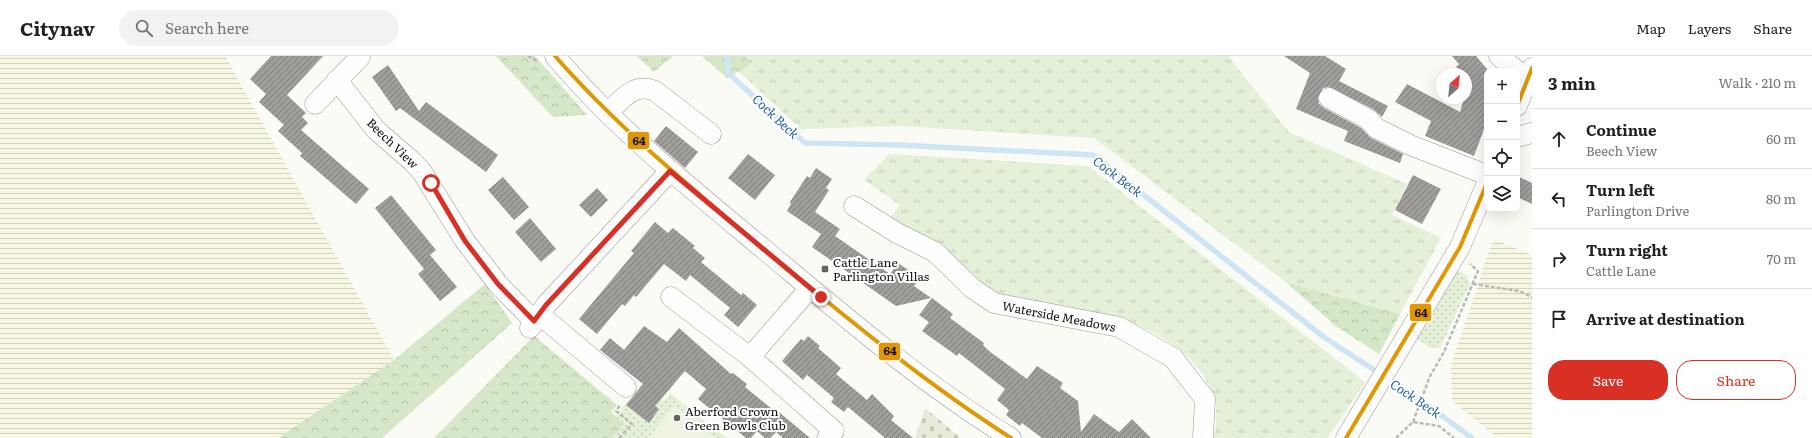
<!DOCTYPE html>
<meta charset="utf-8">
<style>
body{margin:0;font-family:Literata,serif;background:#f2f2f2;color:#202124}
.controls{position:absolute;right:12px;top:12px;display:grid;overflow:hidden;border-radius:8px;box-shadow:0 4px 16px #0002}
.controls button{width:36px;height:36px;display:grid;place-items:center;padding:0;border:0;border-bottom:1px solid #e0e0e0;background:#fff;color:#202124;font:20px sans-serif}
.compass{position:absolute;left:1436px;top:12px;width:36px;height:36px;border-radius:50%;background:#fff;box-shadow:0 4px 16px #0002;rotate:27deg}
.stop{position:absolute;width:12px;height:12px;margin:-9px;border:3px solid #d93025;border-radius:50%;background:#fff}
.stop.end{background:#d93025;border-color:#fff;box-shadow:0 1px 4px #0008}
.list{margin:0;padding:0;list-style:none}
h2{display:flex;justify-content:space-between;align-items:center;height:52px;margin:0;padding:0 16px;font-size:17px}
h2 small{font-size:13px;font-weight:400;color:#757577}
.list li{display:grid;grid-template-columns:26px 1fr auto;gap:12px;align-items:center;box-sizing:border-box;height:60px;padding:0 16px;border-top:1px solid #e0e0e0}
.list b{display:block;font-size:15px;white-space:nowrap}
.list p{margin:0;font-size:13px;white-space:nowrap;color:#757577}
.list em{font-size:13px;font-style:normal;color:#757577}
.actions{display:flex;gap:8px;padding:12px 16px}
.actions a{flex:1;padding:9px 0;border:1px solid #d93025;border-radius:16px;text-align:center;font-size:14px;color:#d93025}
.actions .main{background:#d93025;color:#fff}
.icon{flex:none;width:22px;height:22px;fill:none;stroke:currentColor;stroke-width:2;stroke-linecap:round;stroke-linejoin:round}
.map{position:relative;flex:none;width:1532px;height:382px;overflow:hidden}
header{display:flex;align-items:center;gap:24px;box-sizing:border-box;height:56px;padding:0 20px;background:#fff;border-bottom:1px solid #e0e0e0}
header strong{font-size:19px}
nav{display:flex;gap:22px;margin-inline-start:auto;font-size:14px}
.search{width:280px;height:36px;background:#f2f2f2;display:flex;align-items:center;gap:10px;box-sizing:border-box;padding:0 14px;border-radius:22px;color:#757577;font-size:15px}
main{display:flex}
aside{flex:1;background:#fff}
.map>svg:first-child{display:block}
.farmland{fill:url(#farmland-rules)}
.grass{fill:url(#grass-tufts)}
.forest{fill:url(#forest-crowns)}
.cemetery{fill:url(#cemetery-stones)}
.park{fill:url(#park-dots)}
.pitch{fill:#eef4e1}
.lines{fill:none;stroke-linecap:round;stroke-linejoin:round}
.stream{stroke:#cee5f3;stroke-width:5.5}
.building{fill:url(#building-hatch)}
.minor-casing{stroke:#969694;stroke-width:21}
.path{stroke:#b9b9b8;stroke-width:2.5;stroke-dasharray:4 2;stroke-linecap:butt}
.minor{stroke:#fefefe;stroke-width:20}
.bus-1-casing{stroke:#fff;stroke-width:7}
.bus-1{stroke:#e09702;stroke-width:4}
.route{stroke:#d93025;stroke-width:5}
.poi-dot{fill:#626260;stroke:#fff;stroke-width:1.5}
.labels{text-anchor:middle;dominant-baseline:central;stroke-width:4;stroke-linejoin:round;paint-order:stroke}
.street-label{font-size:12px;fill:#101010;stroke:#fff}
.poi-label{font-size:12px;fill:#101010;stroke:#fff;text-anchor:start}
.water-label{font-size:13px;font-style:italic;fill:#20619a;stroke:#fff}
.line-badge{stroke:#fff;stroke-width:1.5}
.pale-badge-label{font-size:11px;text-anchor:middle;font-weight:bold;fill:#111}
</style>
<header>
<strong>Citynav</strong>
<div class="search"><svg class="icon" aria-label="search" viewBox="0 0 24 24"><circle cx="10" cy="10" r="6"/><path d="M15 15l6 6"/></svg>Search here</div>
<nav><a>Map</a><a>Layers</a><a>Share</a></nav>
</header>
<main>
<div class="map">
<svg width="1532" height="382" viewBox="0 0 1532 382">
<defs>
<pattern id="farmland-rules" width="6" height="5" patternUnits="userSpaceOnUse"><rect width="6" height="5" fill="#f7f6e3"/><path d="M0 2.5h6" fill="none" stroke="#d3d2c2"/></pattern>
<pattern id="grass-tufts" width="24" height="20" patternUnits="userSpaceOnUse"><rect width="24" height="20" fill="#e4f0d7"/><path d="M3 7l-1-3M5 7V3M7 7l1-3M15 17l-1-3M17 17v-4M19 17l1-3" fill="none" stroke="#c3cdb8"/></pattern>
<pattern id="forest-crowns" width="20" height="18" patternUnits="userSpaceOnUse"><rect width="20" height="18" fill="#d5e7c6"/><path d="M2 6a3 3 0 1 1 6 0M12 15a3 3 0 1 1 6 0" fill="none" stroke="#b6c5a9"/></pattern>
<pattern id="cemetery-stones" width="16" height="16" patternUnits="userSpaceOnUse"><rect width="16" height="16" fill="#e7ecda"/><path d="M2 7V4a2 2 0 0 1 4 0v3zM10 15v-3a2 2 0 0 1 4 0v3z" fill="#c5c9ba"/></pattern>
<pattern id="park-dots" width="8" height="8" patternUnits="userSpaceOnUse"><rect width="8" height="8" fill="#e4f0d7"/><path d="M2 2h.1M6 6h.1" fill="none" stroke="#c3cdb8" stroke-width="1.8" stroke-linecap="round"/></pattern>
<pattern id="building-hatch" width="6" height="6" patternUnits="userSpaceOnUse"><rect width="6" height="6" fill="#9f9e9b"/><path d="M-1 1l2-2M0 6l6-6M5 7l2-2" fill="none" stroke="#807f7d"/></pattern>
</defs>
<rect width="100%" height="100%" fill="#fbfbf6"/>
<path class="farmland" d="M0,0H225L394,304L278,382H0Z
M1493,183L1532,199V382H1498L1452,345L1451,310Z"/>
<path class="grass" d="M747,0H1228L1289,76L1407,128L1392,159L1441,182L1400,258L1287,227L1094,82L900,70L801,73L738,15L748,10Z
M889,98L1088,110L1365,326L1328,382H1214C1216,370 1218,351 1214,340C1199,299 1153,271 1113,261C1071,250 1028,248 988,233L888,165L900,149L864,124Z"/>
<path class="forest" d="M496,0H535L587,59L553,61Z
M637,0H673L654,16Z
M702,0H747L748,10L727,22Z
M1287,227L1400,258L1379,298L1337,271Z
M485,228L512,267L382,382H278L394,304Z
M534,280L617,349L611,356L625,368L612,382H434Z"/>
<path class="cemetery" d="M925,352L961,382H915Z"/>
<path class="park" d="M1458,214L1466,219L1470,228L1440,292H1431L1417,283Z
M643,328L664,345L670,337L726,382H612L625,368L615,360Z"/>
<path class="pitch" d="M675,349L715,382H648Z"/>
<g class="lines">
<path class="stream" d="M727,0L728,17L805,87L899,89L1093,99L1325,282L1422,345L1472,382"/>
</g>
<path class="building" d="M271,0H323L287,39L306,57L302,61L308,67L301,74L369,133L356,148L300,100L302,97L278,75L284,69L259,46L266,38L250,23Z
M1284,0H1325L1346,13L1339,25L1388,50L1382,61L1373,53L1329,31L1323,32L1318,42L1319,48L1324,52L1361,72L1371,82L1403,98L1400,107L1344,85L1348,75L1296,53L1310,17Z
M1452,0H1476L1487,13V65L1474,100L1425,80L1431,65L1395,46L1407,28L1460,56L1464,42H1466V18H1462L1456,11L1459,8Z
M388,9L419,55L426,46L498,99L486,116L400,52L396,55L372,21Z
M666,70L698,96L685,112L654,85Z
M748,98L775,119L755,144L728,122Z
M816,112L832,123L826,132L829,134L815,156L840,173L835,180L890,218L898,207L920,222L914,230L931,242L896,250L812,191L821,178L787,155L791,148L790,146L807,120L810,122Z
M1413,119L1441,133L1422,168L1395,154Z
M1517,120L1532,127V148L1517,141Z
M503,121L529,151L514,164L488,134Z
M597,132L608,144L591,161L579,149Z
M391,139L436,194L430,199L457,231L440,245L418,218L424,213L375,152Z
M530,162L556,193L541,206L515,176Z
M655,166L668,177L673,172L695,190L693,192L705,202L701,206L741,239L743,237L757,249L738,271L724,259L730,252L690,219L686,225L664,208L636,241L634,239L625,250L622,248L597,278L579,263L634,197L631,195Z
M932,242L953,258L950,262L984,287L983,289L989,295L1027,323L1037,310L1063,327L1060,332L1078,345L1081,376L1094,358L1119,376L1132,363L1151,382H1042L1022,367L1020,370L1006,359L1009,354L997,344L1005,333L959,297L957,300L922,275L929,266L919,259Z
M644,270L667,286L679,272L731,318L733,317L747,328L745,331L772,353L774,352L810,382H783L776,376L770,382H765L757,375L751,382H746L698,343L706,333L685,315L655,350L659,353L649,367L626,349L643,328L600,294L610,282L624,294Z
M808,280L820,290L818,292L841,312L836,318L867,344L872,338L894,360L891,364L913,382H885L848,351L844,356L831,346L834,342L807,319L803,324L782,305L801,283L804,285Z"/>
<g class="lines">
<defs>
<path id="minor" d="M555,0C617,74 693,134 766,195C844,260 924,329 1011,382
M1499,0L1527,23
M337,24L376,74L413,106L422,116L465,185L498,228L534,265
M1329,42L1368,63L1376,72L1410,89L1487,119
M315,48L360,1
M1517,50L1532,12
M608,57C622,43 634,26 655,35L711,78
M1517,81L1532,77
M854,150L897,177L935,196L972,232L994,247L1119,271L1173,302L1205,343L1203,382
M671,241L750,301L834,375L827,382
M539,258L626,331
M530,272L546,249L670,115
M750,301L810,232
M1346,382L1460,191L1487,127"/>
</defs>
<use href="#minor" class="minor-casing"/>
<path class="path" d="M528,0L537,5
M1473,228L1519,235L1532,241
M1413,366L1430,320L1444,296L1478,215L1470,208
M619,382L632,368L616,355L620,349
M1396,382L1413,366L1439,370L1454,382"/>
<use href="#minor" class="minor"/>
<defs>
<path id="bus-1" d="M555,0C619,73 694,134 768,197C847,262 925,327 1011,382
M1517,50L1532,12
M1346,382L1460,191L1487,127"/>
</defs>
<use href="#bus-1" class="bus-1-casing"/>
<use href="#bus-1" class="bus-1"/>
</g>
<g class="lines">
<path class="route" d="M431,127L465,185L498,228L534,265L546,249L670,115L821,241"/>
</g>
<g class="poi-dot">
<rect x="821" y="209" width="8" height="8" rx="2"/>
<circle cx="677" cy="362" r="4"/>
</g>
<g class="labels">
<g class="street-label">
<text transform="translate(393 87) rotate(44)">Beech View</text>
<text transform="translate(1059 260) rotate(11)">Waterside Meadows</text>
</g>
<g class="poi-label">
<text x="833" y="206">Cattle Lane<tspan x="833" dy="14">Parlington Villas</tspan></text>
<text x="685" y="355">Aberford Crown<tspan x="685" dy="14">Green Bowls Club</tspan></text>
</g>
<g class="water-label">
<text transform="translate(776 60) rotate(43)">Cock Beck</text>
<text transform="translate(1118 120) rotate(37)">Cock Beck</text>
<text transform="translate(1416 342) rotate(34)">Cock Beck</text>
</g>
</g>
<g class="line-badge">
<rect x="627" y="75" width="23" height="19" rx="4" fill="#e09702"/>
<rect x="1409" y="247" width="23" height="19" rx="4" fill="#e09702"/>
<rect x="878" y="286" width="23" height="19" rx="4" fill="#e09702"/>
</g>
<g class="pale-badge-label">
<text x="639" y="89">64</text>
<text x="1421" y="261">64</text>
<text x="890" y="299">64</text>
</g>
</svg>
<div class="controls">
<button>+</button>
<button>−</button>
<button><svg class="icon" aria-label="locate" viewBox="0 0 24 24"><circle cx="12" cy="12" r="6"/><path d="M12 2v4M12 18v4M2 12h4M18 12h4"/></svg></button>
<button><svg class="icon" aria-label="layers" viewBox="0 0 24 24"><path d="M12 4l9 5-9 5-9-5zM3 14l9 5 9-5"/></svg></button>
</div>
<svg class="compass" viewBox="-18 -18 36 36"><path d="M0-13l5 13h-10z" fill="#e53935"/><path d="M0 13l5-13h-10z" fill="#757577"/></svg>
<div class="stop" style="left:431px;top:127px"></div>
<div class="stop end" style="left:821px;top:241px"></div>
</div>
<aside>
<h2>3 min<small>Walk · 210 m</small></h2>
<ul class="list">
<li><svg class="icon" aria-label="ahead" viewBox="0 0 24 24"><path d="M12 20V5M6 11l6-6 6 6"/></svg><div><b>Continue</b><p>Beech View</p></div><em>60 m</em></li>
<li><svg class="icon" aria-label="left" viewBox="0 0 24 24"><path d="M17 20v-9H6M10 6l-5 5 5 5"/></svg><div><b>Turn left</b><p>Parlington Drive</p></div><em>80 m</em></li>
<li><svg class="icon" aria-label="right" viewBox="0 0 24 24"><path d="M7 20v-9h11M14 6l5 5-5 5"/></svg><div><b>Turn right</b><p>Cattle Lane</p></div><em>70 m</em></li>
<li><svg class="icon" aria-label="arrive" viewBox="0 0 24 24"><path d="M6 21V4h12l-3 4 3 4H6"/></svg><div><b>Arrive at destination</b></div></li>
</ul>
<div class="actions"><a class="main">Save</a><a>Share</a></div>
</aside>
</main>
